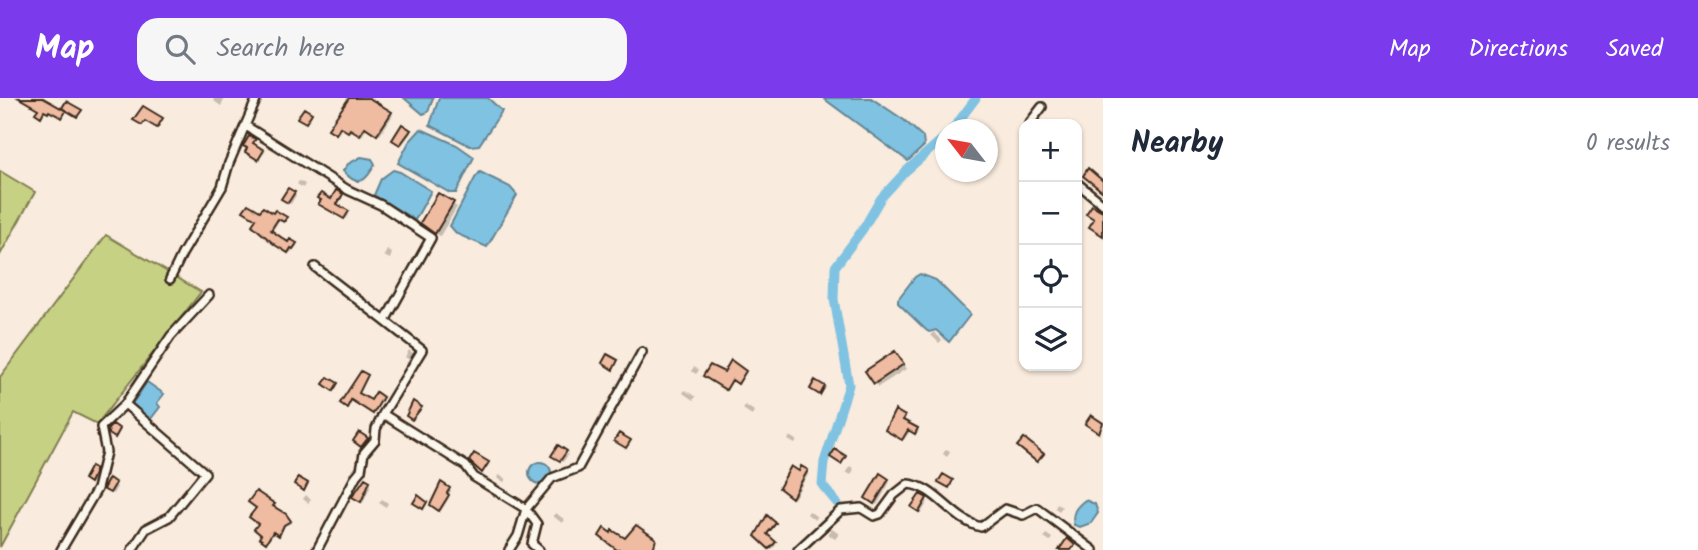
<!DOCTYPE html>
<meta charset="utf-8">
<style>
body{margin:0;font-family:Kalam,sans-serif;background:#f6f6f7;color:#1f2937}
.controls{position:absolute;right:21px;top:21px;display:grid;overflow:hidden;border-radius:14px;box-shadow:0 2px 5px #0004}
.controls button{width:63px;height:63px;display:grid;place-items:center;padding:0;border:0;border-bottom:2px solid #e0e1e3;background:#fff;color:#1f2937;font:35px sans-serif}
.compass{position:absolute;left:935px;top:21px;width:63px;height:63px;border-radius:50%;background:#fff;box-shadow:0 2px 5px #0004;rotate:301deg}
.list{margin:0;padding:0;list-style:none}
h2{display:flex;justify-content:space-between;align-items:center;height:91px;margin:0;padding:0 28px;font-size:30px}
h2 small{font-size:23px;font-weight:400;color:#747a83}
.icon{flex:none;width:38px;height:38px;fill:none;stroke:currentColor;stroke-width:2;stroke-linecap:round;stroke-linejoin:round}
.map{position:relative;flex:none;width:1103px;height:452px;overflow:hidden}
header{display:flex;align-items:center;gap:42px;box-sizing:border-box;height:98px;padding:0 35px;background:#7c3aed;color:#fff}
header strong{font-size:33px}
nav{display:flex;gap:38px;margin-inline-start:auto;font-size:24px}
.search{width:490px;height:63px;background:#f6f6f7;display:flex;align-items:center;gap:18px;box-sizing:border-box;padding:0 24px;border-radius:21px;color:#747a83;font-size:26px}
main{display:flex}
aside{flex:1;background:#fff}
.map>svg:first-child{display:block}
.green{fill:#c6d184;stroke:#807e51;stroke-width:2}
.water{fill:#80c2e1;stroke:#648593;stroke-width:2}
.shadow{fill:#0003}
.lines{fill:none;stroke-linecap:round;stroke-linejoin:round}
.canal{stroke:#80c2e1;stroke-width:9}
.building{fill:#efbba1;stroke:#3b2a1e;stroke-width:2}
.minor-casing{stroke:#3b2a1e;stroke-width:12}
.minor{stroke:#fbf7ec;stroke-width:7}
</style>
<header>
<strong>Map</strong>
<div class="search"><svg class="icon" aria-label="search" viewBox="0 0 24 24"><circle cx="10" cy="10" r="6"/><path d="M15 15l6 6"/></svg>Search here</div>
<nav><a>Map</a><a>Directions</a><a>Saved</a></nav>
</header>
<main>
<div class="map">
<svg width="1103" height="452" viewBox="0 0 1103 452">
<rect width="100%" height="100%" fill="#f9ebdd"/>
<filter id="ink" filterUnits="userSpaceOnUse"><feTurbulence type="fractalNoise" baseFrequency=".0143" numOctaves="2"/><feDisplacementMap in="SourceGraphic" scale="14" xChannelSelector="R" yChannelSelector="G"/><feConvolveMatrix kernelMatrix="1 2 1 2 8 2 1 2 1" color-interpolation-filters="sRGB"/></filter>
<g filter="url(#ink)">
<path class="green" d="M0,73L35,94L0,157Z
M106,137L201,194L97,326L73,314L0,449V279Z"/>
<path class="water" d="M404,0H433L428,14L423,16Z
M439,0H488L502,13L479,47L470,48L430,27Z
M823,0H871L904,22L923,39L924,48L908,63Z
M421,31L457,47L474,59L456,95H450L398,65L409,44Z
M361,59L372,61L375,66C366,84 358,90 343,73L348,66Z
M393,72L400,74L431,93L415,122L374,97L381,81Z
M480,74L510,89L517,97L487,149L457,136L450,128L475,80Z
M920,176L936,182L969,215L970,217L949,244L936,232L929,234L926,232L898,205V201L915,179Z
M147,284L164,296L157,305L160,309L150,322L132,306Z
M529 375a11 11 0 1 1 22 0a11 11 0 1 1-22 0Z
M1085,402L1095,406L1098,415L1091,425L1080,429L1074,427C1071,415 1076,409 1085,402Z"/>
<path class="shadow" d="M213,0H225L221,8L214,3Z
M351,0H365L393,17L380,37L367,30L362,38L352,32L350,35L342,30L338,36L332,32Z
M410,33L411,35L402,47L396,44Z
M299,83L305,86L303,90L297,86Z
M294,95L296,97L291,106L286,103Z
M342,97L343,99L338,108L349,116L346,121L322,107Z
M439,97L457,109L440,138L426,129Z
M261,116L287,121L286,124L280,121L272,134L288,147L290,143L297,148L290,155L269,141Z
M387,152L392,155L390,161L384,158Z
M934,234L942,242L939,245L931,237Z
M409,252L415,257L411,263L405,259Z
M899,259L906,271L878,289L875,285Z
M694,269L699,272L696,276L691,273Z
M685,292L696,299L693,302L683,295Z
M745,307L754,313L752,317L743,311Z
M904,320V324L919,333L917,336L910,333L904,342L889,334Z
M790,338L797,342L795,346L788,342Z
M946,351L950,353L947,359L943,356Z
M566,355L568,357L563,364L555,359Z
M850,368L854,371L851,377L846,374Z
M94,373L97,375L92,385L88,383Z
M807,373L809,375L794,401L781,389L800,375Z
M499,377L506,381L504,384L497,380Z
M881,378L890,384L877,407L869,402Z
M109,383L117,389L113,396L108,393Z
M369,384L371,386L363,405L356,400Z
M449,391L451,393L447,398L449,400L441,413L434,408Z
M256,396L275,408L274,410L291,425L285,428L280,438L275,434L268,444L261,440L263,437Z
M306,397L311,402L308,405L303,401Z
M920,398L928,404L921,415L915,411Z
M382,401L388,405L386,409L379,405Z
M1057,406L1062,409L1059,413L1055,410Z
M809,413L817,419L815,422L807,416Z
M556,415L565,422L562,425L553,418Z
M767,420L776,427L767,438L776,447L772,451L757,438Z
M832,431L839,436L835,441L828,436Z
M1046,436L1052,440L1050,443L1044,439Z"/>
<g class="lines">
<path class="canal" d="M952,32L976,0
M837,405L822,387L824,364L849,287L834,201L835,169L863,131L881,100L906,73L946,38"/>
</g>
<path class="building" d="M19,0H43L66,13L62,20L49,13L48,15L44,13L41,19L35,15L38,11Z
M349,0H369L392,14L377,37L365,29L360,37L350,31L348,34L340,29L336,36L328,31Z
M66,3L82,12L77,19L62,10Z
M143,8L163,20L157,30L145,23L142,27L133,22Z
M304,10L312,15L306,25L297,20Z
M402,26L411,32L400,47L392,42Z
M249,38L256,41L253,45L264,52L258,62L245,54L247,50L243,48Z
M1088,70L1103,83V94L1083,78Z
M288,90L295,94L288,105L281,101Z
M336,92L343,96L337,106L349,113L344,121L318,106L321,102L317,100L321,95L331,101Z
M438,95L454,104L435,136L420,125Z
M248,106L260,113L263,109L273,115L275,112L287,119L284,124L278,121L271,132L288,144L290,141L297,145L293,151L291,150L288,155L275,147L252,127L256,121L243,113Z
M1092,107L1103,113V138L1089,129L1094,121L1086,116Z
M895,253L904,266L874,286L865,273Z
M607,256L618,262L613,272L602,265Z
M731,262L746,273L738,286L732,282L726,292L703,278L710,267L724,274Z
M361,273L368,277L359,295L371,302L376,294L383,299L373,316L351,302L347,310L340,305Z
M328,279L338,285L333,293L323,286Z
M815,282L825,288L820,297L810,291Z
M413,303L422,309L412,322L406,318Z
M895,312L905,318L903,322L918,330L915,336L908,332L902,342L885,332Z
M1091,317L1103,325L1099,335L1085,326Z
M113,326L120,331L115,340L109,336L108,331Z
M359,334L368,340L361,349L353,343Z
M619,335L631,342L626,350L614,343Z
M1024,340L1044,356L1037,364L1017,348Z
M558,347L567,353L560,363L551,358Z
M835,351L846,358L841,366L830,359Z
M474,355L489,364L482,375L469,363Z
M91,368L96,371L90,385L84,381Z
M791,368L799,373L801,368L808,372L792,400L779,390Z
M880,375L889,381L874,406L865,400Z
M943,376L953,382L949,390L938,384Z
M298,379L308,385L304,393L294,386Z
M109,380L116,385L110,395L103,391Z
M365,380L370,383L361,404L352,399Z
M441,384L450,390L447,395L449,397L439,413L430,407Z
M256,393L275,406L273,408L286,416L291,423L284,427L279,438L273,434L266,445L259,440L261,437L254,431L258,426L249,419L256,410L248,404Z
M920,396L927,400L919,414L911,409Z
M418,397L427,404L423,411L413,405Z
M767,417L776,425L767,436L776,444L769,451L755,438Z
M636,427L656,441L653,452H617L599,438L604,430L611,435L612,432L625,440Z
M1067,440L1075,447L1071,452H1059Z"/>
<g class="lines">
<defs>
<path id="minor" d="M1029,26L1042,9
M246,28L348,92L381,107L431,140L385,223L422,252L383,316L466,368L474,379L526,411L537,426L532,446L539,452
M1077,85L1103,106
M315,169L385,223
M170,181L182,156L222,89L229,65L257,0
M125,306L205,375L169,419L146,431L132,452
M61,452L97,391L106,354L101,329L125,306L171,238L209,197
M317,452L356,378L361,372L364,355L375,342L376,331L383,316
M509,452L518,438L526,411L552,380L578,370L642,254
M798,452L841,412L861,410L874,418L880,416L894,397L908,386C936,388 952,422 981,429L1005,411L1023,417L1037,410L1093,452"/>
</defs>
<use href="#minor" class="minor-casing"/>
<use href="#minor" class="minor"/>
</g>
</g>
</svg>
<div class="controls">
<button>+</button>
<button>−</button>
<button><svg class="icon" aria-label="locate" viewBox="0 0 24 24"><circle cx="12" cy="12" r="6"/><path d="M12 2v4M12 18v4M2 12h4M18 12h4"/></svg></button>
<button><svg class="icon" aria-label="layers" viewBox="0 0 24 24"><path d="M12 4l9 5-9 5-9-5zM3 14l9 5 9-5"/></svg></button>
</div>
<svg class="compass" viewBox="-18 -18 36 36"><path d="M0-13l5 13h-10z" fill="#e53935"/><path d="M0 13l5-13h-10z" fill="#747a83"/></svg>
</div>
<aside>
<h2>Nearby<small>0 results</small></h2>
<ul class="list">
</ul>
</aside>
</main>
